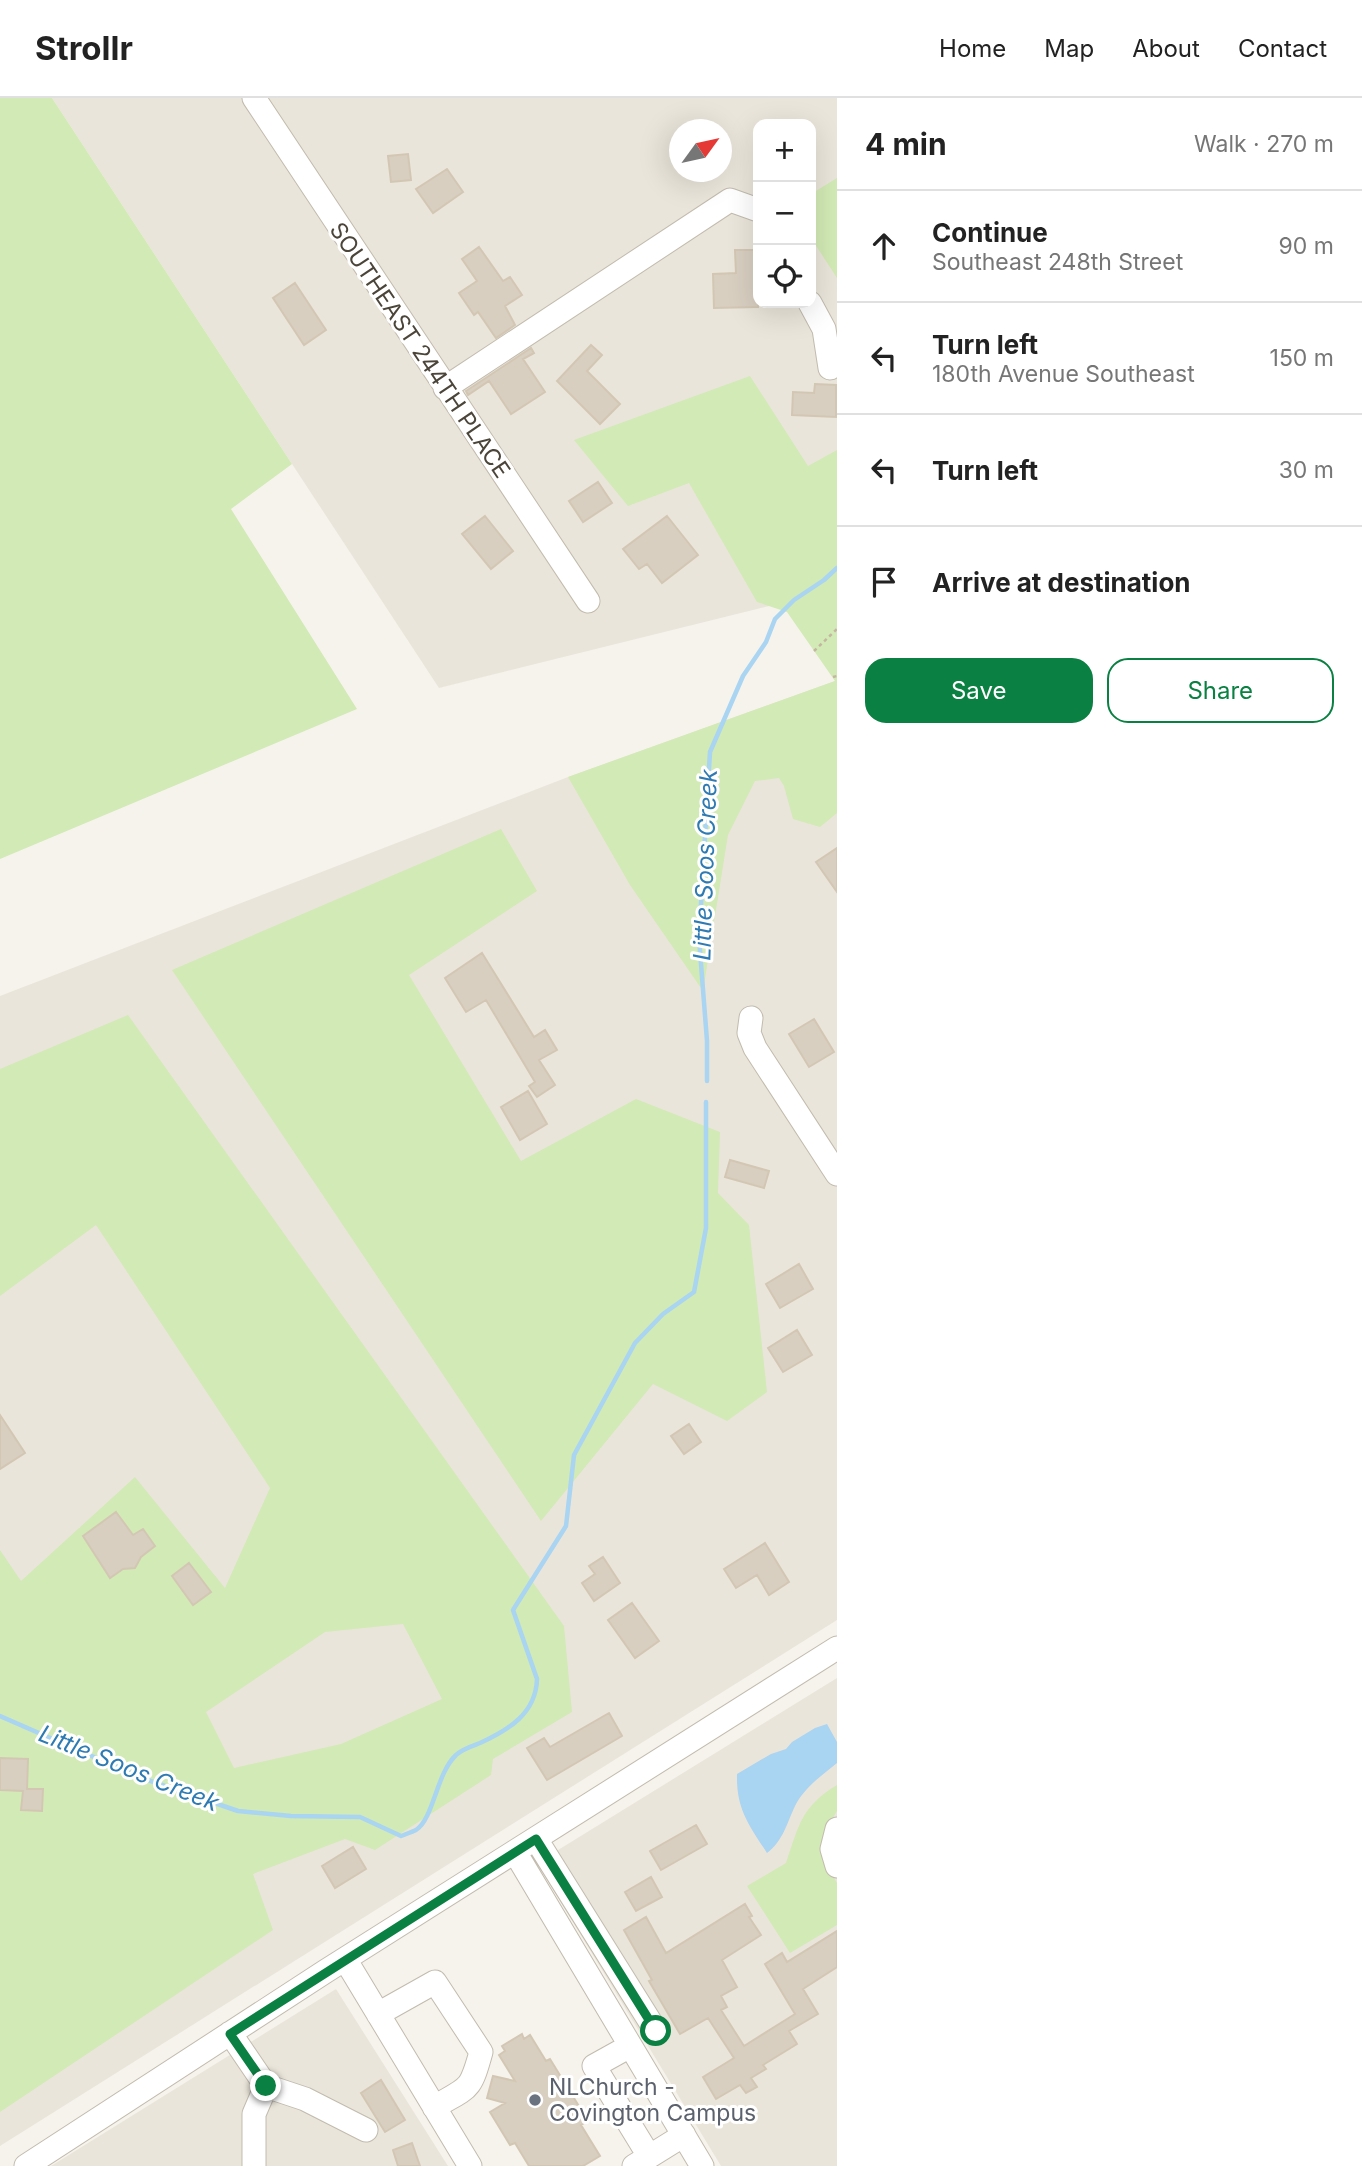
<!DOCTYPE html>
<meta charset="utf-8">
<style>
body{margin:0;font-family:Inter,sans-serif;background:#f6f6f6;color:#222}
.controls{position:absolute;right:21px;top:21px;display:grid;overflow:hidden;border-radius:14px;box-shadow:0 7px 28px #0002}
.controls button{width:63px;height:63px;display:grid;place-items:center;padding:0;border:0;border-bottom:2px solid #e0e0e0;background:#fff;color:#222;font:35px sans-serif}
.compass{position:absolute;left:669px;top:21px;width:63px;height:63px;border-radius:50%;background:#fff;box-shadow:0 7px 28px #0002;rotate:57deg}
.stop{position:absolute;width:21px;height:21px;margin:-16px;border:5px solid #0b8043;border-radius:50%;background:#fff}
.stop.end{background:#0b8043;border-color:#fff;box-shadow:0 2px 7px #0008}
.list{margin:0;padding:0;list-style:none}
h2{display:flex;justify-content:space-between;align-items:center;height:91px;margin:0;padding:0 28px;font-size:30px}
h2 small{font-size:23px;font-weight:400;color:#767676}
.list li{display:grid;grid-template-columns:46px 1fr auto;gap:21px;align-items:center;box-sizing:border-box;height:112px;padding:0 28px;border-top:2px solid #e0e0e0}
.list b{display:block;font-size:26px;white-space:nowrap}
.list p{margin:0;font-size:23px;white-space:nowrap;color:#767676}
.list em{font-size:23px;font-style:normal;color:#767676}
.actions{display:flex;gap:14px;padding:21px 28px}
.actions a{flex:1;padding:16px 0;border:2px solid #0b8043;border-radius:21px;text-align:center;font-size:24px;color:#0b8043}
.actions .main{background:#0b8043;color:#fff}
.icon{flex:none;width:38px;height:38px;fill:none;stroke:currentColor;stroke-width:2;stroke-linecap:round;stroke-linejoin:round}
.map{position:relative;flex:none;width:837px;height:2068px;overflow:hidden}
header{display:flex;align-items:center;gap:42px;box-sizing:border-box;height:98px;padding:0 35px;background:#fff;border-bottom:2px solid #e0e0e0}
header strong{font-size:33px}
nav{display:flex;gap:38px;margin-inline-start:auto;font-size:24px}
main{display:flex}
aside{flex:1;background:#fff}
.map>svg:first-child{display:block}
.residential{fill:#eae5da;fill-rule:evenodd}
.green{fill:#d2eab5;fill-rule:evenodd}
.water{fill:#a9d4f2}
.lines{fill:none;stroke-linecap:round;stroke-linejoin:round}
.stream{stroke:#a9d4f2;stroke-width:4.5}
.building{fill:#d8cfc1;stroke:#d3c7b4;stroke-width:2}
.minor-casing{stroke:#c2bbae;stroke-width:25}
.path{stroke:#c4b79f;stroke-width:2.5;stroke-dasharray:3.5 3.5;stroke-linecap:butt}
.minor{stroke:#fff;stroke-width:23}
.route{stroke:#0b8043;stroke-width:9}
.worship-dot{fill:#6b7280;stroke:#fff;stroke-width:2.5}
.labels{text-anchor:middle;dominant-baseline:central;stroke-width:6;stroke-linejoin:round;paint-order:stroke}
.street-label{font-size:23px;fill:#4b4439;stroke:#fff}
.worship-label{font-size:23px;fill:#5b616d;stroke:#fff;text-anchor:start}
.water-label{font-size:24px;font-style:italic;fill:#2e7ab2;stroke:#fff}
</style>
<header>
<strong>Strollr</strong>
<nav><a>Home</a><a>Map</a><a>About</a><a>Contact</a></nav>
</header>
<main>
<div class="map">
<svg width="837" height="2068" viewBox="0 0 837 2068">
<rect width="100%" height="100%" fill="#f6f3ec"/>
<path class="residential" d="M52,0H837V469L781,505L439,590ZM758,26H811V205H758ZM680,32H722V74H680Z
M835,583L837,586V1522L0,2048V898L568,679Z
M837,1580V2068H721L537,1765Z
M336,1891L448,2068H51Z"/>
<path class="green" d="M0,0H52L292,366L231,411L357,611L0,761Z
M837,80V180L811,140V96Z
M750,278L808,368L837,352V715L820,729L793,721L784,688L779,680L755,683L728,737L703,893L630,787L568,679L835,583L787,514L757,504L689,385L628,408L574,342Z
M501,731L537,793L409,877L521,1063L636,1001L720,1034L718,1095L749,1127L767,1294L727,1323L653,1286L541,1423L172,872Z
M128,917L564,1528L572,1614L493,1661L491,1677L375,1752L345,1741L253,1776L273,1832L0,2014V1452L21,1483L135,1379L225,1490L270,1390L96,1127L0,1198V971ZM403,1526L442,1601L341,1646L234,1670L206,1614L325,1534Z
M837,1687V1713L823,1737V1756L827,1769L837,1785V1827L790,1855L747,1788L786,1765C799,1727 801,1709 837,1687Z"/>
<path class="water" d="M827,1626L837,1644V1665C821,1678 804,1690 795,1708C787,1725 783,1743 767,1755C749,1727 736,1711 737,1676L771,1656L786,1651L792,1644L815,1630Z"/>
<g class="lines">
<path class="stream" d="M707,983V943L699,840L710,654L743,578L766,544L775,521L794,502L824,482L837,470
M0,1618L142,1680L238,1713L291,1718L360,1719L401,1738C406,1736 412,1734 416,1732C434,1720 436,1676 456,1657C462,1651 472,1648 480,1645C508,1632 536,1616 537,1581L513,1512L566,1428L574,1357L635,1245L663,1216L694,1194L706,1130V1004"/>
</g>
<path class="building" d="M408,56L411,82L391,84L388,58Z
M447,71L463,94L433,115L416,91Z
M479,149L503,183L510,179L522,197L505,208L515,227L496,240L478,214L474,217L459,195L477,183L462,161Z
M735,152H758V209L714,210L713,176L736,175Z
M295,185L326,232L304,247L273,200Z
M591,247L602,257L587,273L620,306L600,326L557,283Z
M531,250L534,255L523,261L545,294L511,316L489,283L468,297L466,293Z
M815,286L836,287V319L792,317L793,294L814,295Z
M598,384L612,405L583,424L569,403Z
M485,418L513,453L491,471L462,436Z
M667,418L698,457L662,485L647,466L639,471L623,451Z
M837,750V794L816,764Z
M482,855L534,939L545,932L557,952L539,962L555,987L537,999L529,988L535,984L486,902L466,914L445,880Z
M814,921L834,954L809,969L789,936Z
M528,993L547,1026L520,1042L501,1009Z
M730,1062L769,1073L764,1090L725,1079Z
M799,1166L813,1191L780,1210L766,1186Z
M797,1232L812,1257L783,1274L768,1250Z
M0,1317L25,1355L0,1371Z
M689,1326L701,1344L684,1356L671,1338Z
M116,1414L133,1437L143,1431L155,1448L141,1459L135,1470L123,1471L110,1480L83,1438Z
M765,1445L789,1484L769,1497L757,1477L736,1490L724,1471Z
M603,1459L620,1485L594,1503L582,1485L595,1476L589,1468Z
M189,1465L211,1494L193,1507L172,1478Z
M632,1505L659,1543L635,1560L608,1522Z
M609,1615L622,1638L547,1682L527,1650L544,1640L550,1649Z
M0,1660L28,1661L27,1691H43L42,1713L21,1712L23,1693L0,1692Z
M696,1727L707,1746L661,1772L650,1753Z
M353,1749L366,1771L335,1790L322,1768Z
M651,1779L662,1799L636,1813L625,1794Z
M745,1806L752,1818L749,1819L761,1837L722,1862L737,1889L721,1898L727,1909L721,1912L744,1948L795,1916L765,1866L782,1855L787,1864L837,1833V1869L803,1891L818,1916L789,1933L797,1946L763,1967L766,1971L751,1980L757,1989L746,1995L740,1987L716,2001L703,1979L734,1960L708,1920L680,1936L649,1883L652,1882L624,1832L646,1819L666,1855Z
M522,1936L524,1941L530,1937L546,1963L550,1961L588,2023L581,2027L600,2058L583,2068H529L515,2045L510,2047L490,2014L505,2005L487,2000L493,1978L515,1983L499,1957L505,1953L502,1948Z
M381,1982L405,2022L385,2034L361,1995Z
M412,2045L420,2068H398L393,2052Z"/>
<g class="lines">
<defs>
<path id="minor" d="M254,0L588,503
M810,205L824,231L830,270
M445,290L730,102L758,112
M751,920L749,935L755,950L837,1076
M837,1731L832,1751L837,1768
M536,1741L656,1933
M515,1754L702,2068
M345,1861L470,2068
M378,1916L435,1884L481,1954C470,1994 469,1989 434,2009
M230,1935L266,1988L254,2016V2068
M630,1948L594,1968L649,2058
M266,1988L305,2001L366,2032
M26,2068L326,1873L837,1550
M634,2068L684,2037"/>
</defs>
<use href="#minor" class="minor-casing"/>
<path class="path" d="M814,553L837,531
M833,579L837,578"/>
<use href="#minor" class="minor"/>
</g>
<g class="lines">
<path class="route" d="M266,1988L230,1936L536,1741L656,1933"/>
</g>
<circle class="worship-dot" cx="535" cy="2002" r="7"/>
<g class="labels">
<g class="street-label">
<text transform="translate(420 252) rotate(56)">SOUTHEAST 244TH PLACE</text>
</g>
<g class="worship-label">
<text x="549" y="1989">NLChurch -<tspan x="549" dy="26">Covington Campus</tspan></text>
</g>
<g class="water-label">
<text transform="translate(705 767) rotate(-88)">Little Soos Creek</text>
<text transform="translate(129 1670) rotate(22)">Little Soos Creek</text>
</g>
</g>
</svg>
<div class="controls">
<button>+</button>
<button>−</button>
<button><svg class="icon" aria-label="locate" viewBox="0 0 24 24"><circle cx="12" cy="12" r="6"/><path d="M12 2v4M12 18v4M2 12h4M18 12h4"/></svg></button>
</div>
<svg class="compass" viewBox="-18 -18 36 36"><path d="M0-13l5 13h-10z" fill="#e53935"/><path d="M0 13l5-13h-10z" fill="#767676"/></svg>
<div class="stop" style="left:656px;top:1933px"></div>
<div class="stop end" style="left:266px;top:1988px"></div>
</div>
<aside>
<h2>4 min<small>Walk · 270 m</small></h2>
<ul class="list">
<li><svg class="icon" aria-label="ahead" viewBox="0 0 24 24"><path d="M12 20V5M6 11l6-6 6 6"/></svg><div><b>Continue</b><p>Southeast 248th Street</p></div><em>90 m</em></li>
<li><svg class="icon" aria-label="left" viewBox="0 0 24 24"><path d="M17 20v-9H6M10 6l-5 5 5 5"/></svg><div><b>Turn left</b><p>180th Avenue Southeast</p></div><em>150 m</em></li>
<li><svg class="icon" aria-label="left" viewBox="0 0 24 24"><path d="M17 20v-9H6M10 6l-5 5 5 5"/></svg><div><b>Turn left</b></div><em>30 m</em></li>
<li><svg class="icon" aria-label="arrive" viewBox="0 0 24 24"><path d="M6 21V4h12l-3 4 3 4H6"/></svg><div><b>Arrive at destination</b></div></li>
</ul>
<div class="actions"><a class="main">Save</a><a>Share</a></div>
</aside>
</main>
